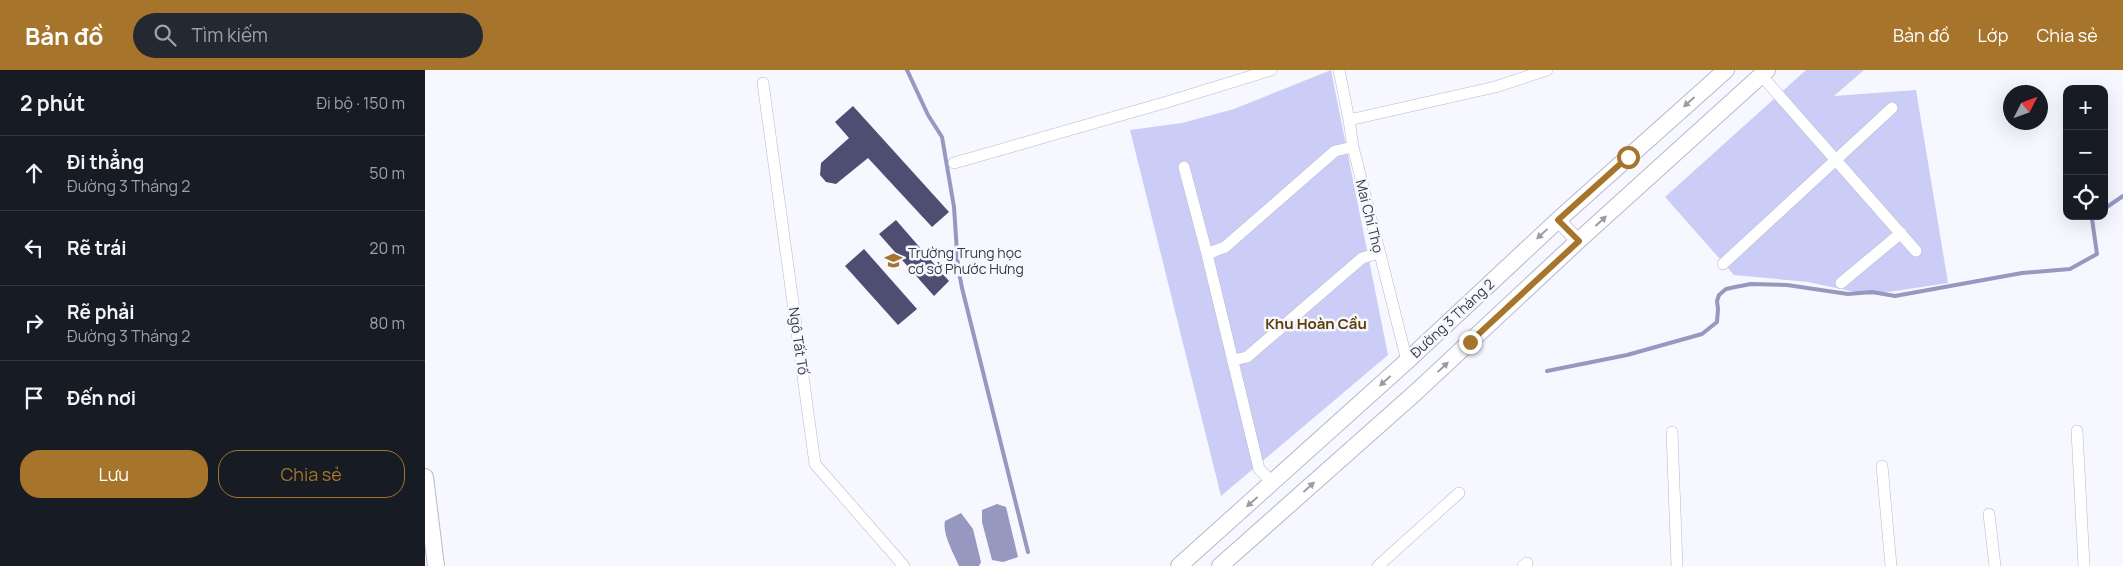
<!DOCTYPE html>
<html lang="vi">
<meta charset="utf-8">
<style>
body{margin:0;font-family:Manrope,sans-serif;background:#242831;color:#f1f3f6}
.controls{position:absolute;right:15px;top:15px;display:grid;overflow:hidden;border-radius:10px;box-shadow:0 5px 20px #0002}
.controls button{width:45px;height:45px;display:grid;place-items:center;padding:0;border:0;border-bottom:1px solid #363941;background:#171b24;color:#f1f3f6;font:25px sans-serif}
.compass{position:absolute;left:1578px;top:15px;width:45px;height:45px;border-radius:50%;background:#171b24;box-shadow:0 5px 20px #0002;rotate:48deg}
.stop{position:absolute;width:15px;height:15px;margin:-11px;border:4px solid #a6742a;border-radius:50%;background:#fff}
.stop.end{background:#a6742a;border-color:#fff;box-shadow:0 1px 5px #0008}
.list{margin:0;padding:0;list-style:none}
h2{display:flex;justify-content:space-between;align-items:center;height:65px;margin:0;padding:0 20px;font-size:21px}
h2 small{font-size:16px;font-weight:400;color:#9ea1a6}
.list li{display:grid;grid-template-columns:32px 1fr auto;gap:15px;align-items:center;box-sizing:border-box;height:75px;padding:0 20px;border-top:1px solid #363941}
.list b{display:block;font-size:19px;white-space:nowrap}
.list p{margin:0;font-size:16px;white-space:nowrap;color:#9ea1a6}
.list em{font-size:16px;font-style:normal;color:#9ea1a6}
.actions{display:flex;gap:10px;padding:15px 20px}
.actions a{flex:1;padding:11px 0;border:1px solid #a6742a;border-radius:20px;text-align:center;font-size:18px;color:#a6742a}
.actions .main{background:#a6742a;color:#fff}
.icon{flex:none;width:28px;height:28px;fill:none;stroke:currentColor;stroke-width:2;stroke-linecap:round;stroke-linejoin:round}
.map{position:relative;flex:none;width:1698px;height:496px;overflow:hidden}
header{display:flex;align-items:center;gap:30px;box-sizing:border-box;height:70px;padding:0 25px;background:#a6742a;color:#fff}
header strong{font-size:24px}
nav{display:flex;gap:28px;margin-inline-start:auto;font-size:18px}
.search{width:350px;height:45px;background:#242831;display:flex;align-items:center;gap:12px;box-sizing:border-box;padding:0 18px;border-radius:28px;color:#9ea1a6;font-size:19px}
main{display:flex}
aside{flex:1;background:#171b24}
.map>svg:first-child{display:block}
.green{fill:#cbcdf6}
.water{fill:#9698c0}
.lines{fill:none;stroke-linecap:round;stroke-linejoin:round}
.stream{stroke:#9698c0;stroke-width:4}
.building{fill:#4e4e73}
.minor-casing{stroke:#b7b9cb;stroke-width:12}
.tertiary-casing{stroke:#b7b9cb;stroke-width:15}
.secondary-casing{stroke:#b7b9cb;stroke-width:18}
.minor{stroke:#fff;stroke-width:11}
.tertiary{stroke:#fff;stroke-width:14}
.secondary{stroke:#fff;stroke-width:16}
.oneway{fill:#9c9ca0}
.route{stroke:#a6742a;stroke-width:6}
.labels{text-anchor:middle;dominant-baseline:central;stroke-width:5;stroke-linejoin:round;paint-order:stroke}
.street-label{font-size:14px;fill:#393a41;stroke:#f6f7ff}
.poi-label{font-size:14px;fill:#393a41;stroke:#f6f7ff;text-anchor:start}
.neighbourhood-label{font-size:15px;font-weight:bold;fill:#5e3c04;stroke:#f6f7ff}
</style>
<header>
<strong>Bản đồ</strong>
<div class="search"><svg class="icon" aria-label="search" viewBox="0 0 24 24"><circle cx="10" cy="10" r="6"/><path d="M15 15l6 6"/></svg>Tìm kiếm</div>
<nav><a>Bản đồ</a><a>Lớp</a><a>Chia sẻ</a></nav>
</header>
<main>
<aside>
<h2>2 phút<small>Đi bộ · 150 m</small></h2>
<ul class="list">
<li><svg class="icon" aria-label="ahead" viewBox="0 0 24 24"><path d="M12 20V5M6 11l6-6 6 6"/></svg><div><b>Đi thẳng</b><p>Đường 3 Tháng 2</p></div><em>50 m</em></li>
<li><svg class="icon" aria-label="left" viewBox="0 0 24 24"><path d="M17 20v-9H6M10 6l-5 5 5 5"/></svg><div><b>Rẽ trái</b></div><em>20 m</em></li>
<li><svg class="icon" aria-label="right" viewBox="0 0 24 24"><path d="M7 20v-9h11M14 6l5 5-5 5"/></svg><div><b>Rẽ phải</b><p>Đường 3 Tháng 2</p></div><em>80 m</em></li>
<li><svg class="icon" aria-label="arrive" viewBox="0 0 24 24"><path d="M6 21V4h12l-3 4 3 4H6"/></svg><div><b>Đến nơi</b></div></li>
</ul>
<div class="actions"><a class="main">Lưu</a><a>Chia sẻ</a></div>
</aside>
<div class="map">
<svg width="1698" height="496" viewBox="0 0 1698 496">
<rect width="100%" height="100%" fill="#f6f7ff"/>
<path class="green" d="M906,0L963,285L796,426L705,60L757,53L809,39Z
M1381,0H1439L1409,26L1491,20L1523,213L1444,225L1383,212L1309,205L1240,127Z"/>
<path class="water" d="M572,434L581,437L593,487L578,492L567,490L557,452V440Z
M536,443L548,459L556,492L554,496H534C529,484 517,464 520,451Z"/>
<g class="lines">
<path class="stream" d="M482,0L503,45L517,67L529,137L533,197L537,218L603,482
M1679,139L1698,126
M1122,301L1202,285L1277,264L1292,252L1293,239L1292,231L1294,225L1301,219L1310,217L1326,214L1362,215L1423,224L1447,222L1470,226L1597,203L1645,199L1672,184L1667,149L1670,146"/>
</g>
<path class="building" d="M428,36L524,142L507,157L443,88L411,114L401,112L395,105L396,93L424,68L410,52Z
M471,150L524,211L509,226L454,164Z
M439,179L492,239L473,255L420,196Z"/>
<g class="lines">
<defs>
<path id="minor" d="M914,0L924,50L928,77L982,291
M1336,5L1491,181
M338,13L390,394L479,496
M924,50L1070,17L1122,0
M529,93L742,32L846,0
M759,97L782,184L834,399L848,413
M782,184L800,177L910,81L928,77
M1298,194L1467,38
M1416,213L1476,163
M809,290L822,287L937,188L954,183
M1652,361L1659,496
M1247,362L1252,496
M1457,396L1466,496
M1564,444L1570,496
M953,496L1034,423
M1098,496L1102,493"/>
<path id="tertiary" d="M1133,150L1153,171"/>
<path id="secondary" d="M0,407L11,496
M754,496L982,291L1133,150L1301,0
M795,496L990,323L1153,171L1342,0"/>
</defs>
<use href="#minor" class="minor-casing"/>
<use href="#tertiary" class="tertiary-casing"/>
<use href="#secondary" class="secondary-casing"/>
<use href="#minor" class="minor"/>
<use href="#tertiary" class="tertiary"/>
<use href="#secondary" class="secondary"/>
</g>
<defs><path id="oneway-solid" d="M-6-.8H1V-3.2L6.5 0L1 3.2V.8H-6Z" transform="scale(1.25)"/></defs>
<g class="oneway">
<use href="#oneway-solid" transform="translate(1264 32) rotate(138)"/>
<use href="#oneway-solid" transform="translate(1176 151) rotate(-42)"/>
<use href="#oneway-solid" transform="translate(1117 164) rotate(137)"/>
<use href="#oneway-solid" transform="translate(1018 297) rotate(-43)"/>
<use href="#oneway-solid" transform="translate(960 311) rotate(138)"/>
<use href="#oneway-solid" transform="translate(884 417) rotate(-42)"/>
<use href="#oneway-solid" transform="translate(827 432) rotate(139)"/>
</g>
<g class="lines">
<path class="route" d="M1045,272L1154,171L1133,150L1203,87"/>
</g>
<defs>
<symbol id="school-bare" viewBox="-9 -9 18 18"><path d="M0-5L7-2L0 1L-7-2ZM-4 1L0 2.5L4 1V4Q0 6-4 4Z" fill="#a6742a" stroke="#f6f7ff" stroke-width="2.5" paint-order="stroke"/></symbol>
</defs>
<g fill-rule="evenodd">
<use href="#school-bare" x="456" y="178" width="25" height="25"/>
</g>
<g class="labels">
<g class="street-label">
<text transform="translate(945 146) rotate(76)">Mai Chí Thọ</text>
<text transform="translate(1027 248) rotate(-43)">Đường 3 Tháng 2</text>
<text transform="translate(374 271) rotate(82)">Ngô Tất Tố</text>
</g>
<g class="poi-label">
<text x="483" y="182">Trường Trung học<tspan x="483" dy="16">cơ sở Phước Hưng</tspan></text>
</g>
<g class="neighbourhood-label">
<text x="891" y="253">Khu Hoàn Cầu</text>
</g>
</g>
</svg>
<div class="controls">
<button>+</button>
<button>−</button>
<button><svg class="icon" aria-label="locate" viewBox="0 0 24 24"><circle cx="12" cy="12" r="6"/><path d="M12 2v4M12 18v4M2 12h4M18 12h4"/></svg></button>
</div>
<svg class="compass" viewBox="-18 -18 36 36"><path d="M0-13l5 13h-10z" fill="#e53935"/><path d="M0 13l5-13h-10z" fill="#9ea1a6"/></svg>
<div class="stop" style="left:1203px;top:87px"></div>
<div class="stop end" style="left:1045px;top:272px"></div>
</div>
</main>
